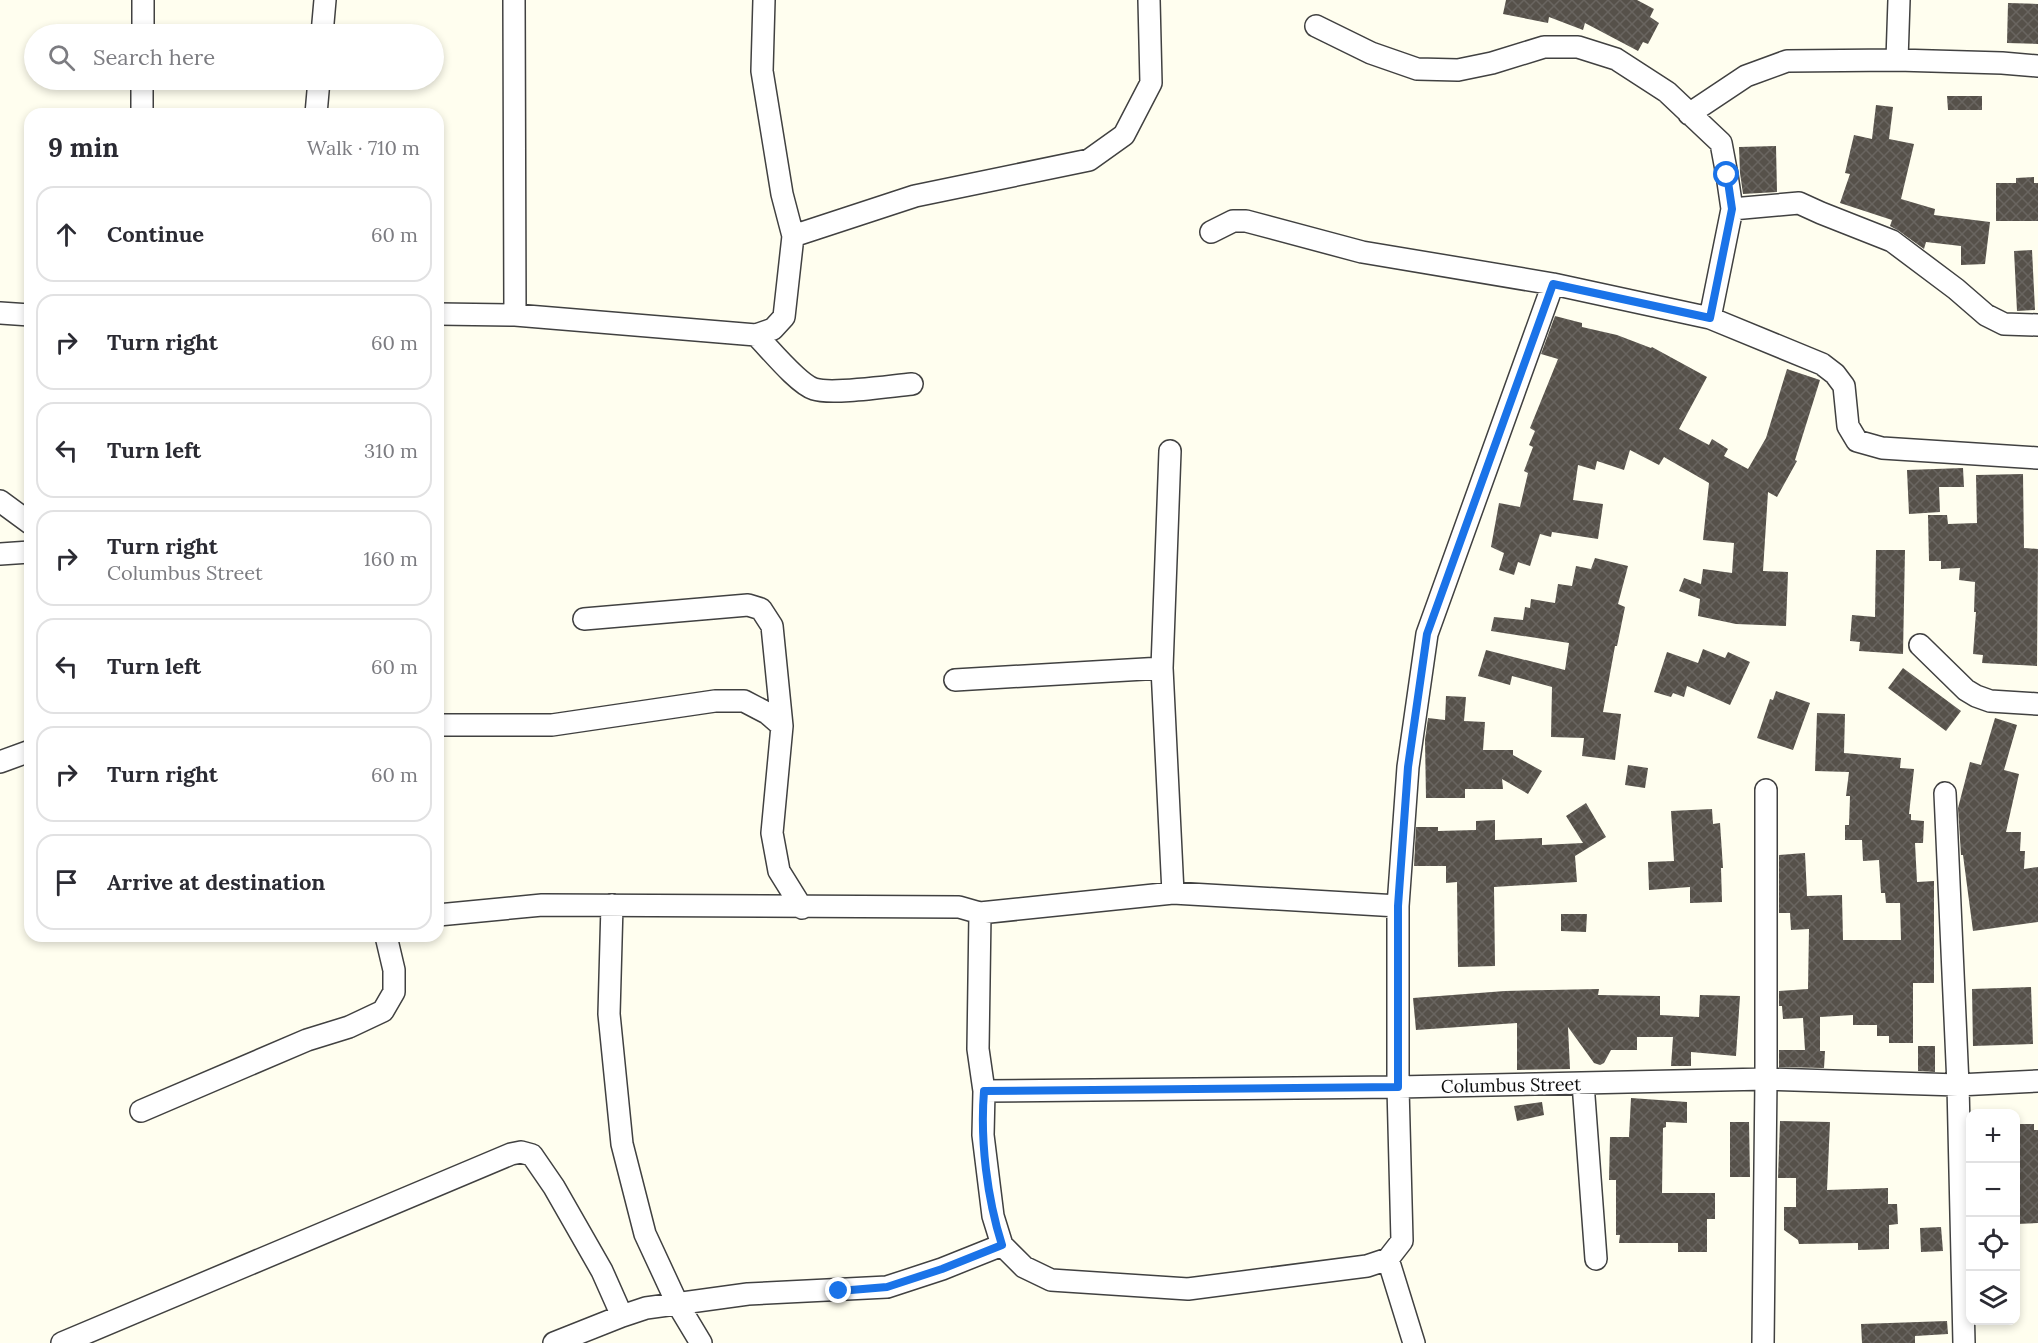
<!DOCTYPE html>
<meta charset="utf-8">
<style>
body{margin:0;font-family:Lora,serif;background:#f7f7f7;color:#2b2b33}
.controls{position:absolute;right:18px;bottom:18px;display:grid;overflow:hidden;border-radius:12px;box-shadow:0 3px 9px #0003}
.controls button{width:54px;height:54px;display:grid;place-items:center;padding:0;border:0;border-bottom:2px solid #e1e1e2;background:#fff;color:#2b2b33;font:30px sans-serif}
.stop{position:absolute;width:18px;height:18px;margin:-14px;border:4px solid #1a73e8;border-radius:50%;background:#fff}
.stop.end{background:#1a73e8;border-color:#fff;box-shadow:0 2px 6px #0008}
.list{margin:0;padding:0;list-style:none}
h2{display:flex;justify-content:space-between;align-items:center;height:78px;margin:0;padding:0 24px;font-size:26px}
h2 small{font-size:20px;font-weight:400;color:#7c7c81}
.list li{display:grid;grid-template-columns:39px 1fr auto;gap:18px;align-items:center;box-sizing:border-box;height:96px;margin:0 12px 12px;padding:0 12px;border:2px solid #e1e1e2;border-radius:18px}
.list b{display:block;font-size:22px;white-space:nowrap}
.list p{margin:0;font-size:20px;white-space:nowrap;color:#7c7c81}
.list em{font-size:20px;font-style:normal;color:#7c7c81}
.icon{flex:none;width:33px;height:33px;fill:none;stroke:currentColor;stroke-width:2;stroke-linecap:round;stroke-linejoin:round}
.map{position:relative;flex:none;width:2038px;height:1343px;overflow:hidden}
.search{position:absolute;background:#fff;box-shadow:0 3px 9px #0003;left:24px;top:24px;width:420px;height:66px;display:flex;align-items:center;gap:15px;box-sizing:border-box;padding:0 21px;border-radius:33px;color:#7c7c81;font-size:22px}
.panel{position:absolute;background:#fff;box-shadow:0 3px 9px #0003;left:24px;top:108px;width:420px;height:834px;border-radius:18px}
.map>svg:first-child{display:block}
.building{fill:url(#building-cross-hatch)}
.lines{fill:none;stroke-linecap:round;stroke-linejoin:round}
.minor-casing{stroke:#414141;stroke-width:24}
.minor{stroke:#fff;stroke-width:21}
.route{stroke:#1a73e8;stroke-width:8}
.labels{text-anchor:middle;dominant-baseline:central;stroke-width:6;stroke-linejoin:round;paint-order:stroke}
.street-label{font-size:18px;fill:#0e0e0e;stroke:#fff}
</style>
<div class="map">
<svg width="2038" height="1343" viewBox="0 0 2038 1343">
<defs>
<pattern id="building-cross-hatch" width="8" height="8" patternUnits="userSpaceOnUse" patternTransform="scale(1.5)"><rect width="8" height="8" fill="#56514a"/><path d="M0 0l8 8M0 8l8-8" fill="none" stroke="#696560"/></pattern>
</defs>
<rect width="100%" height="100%" fill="#fffeef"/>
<path class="building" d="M1506,0H1637L1654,9L1650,17L1659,23L1648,44L1643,42L1638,51L1585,23L1583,30L1549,17L1548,23L1503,14Z
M2008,3L2038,4V44L2007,43Z
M1947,96H1982V110H1948Z
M1876,105L1893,107L1889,139L1914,144L1901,199L1935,209L1934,215L1990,222L1985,264L1961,265V246L1926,242L1924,249L1899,231L1890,226L1892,220L1840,203L1850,174L1845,173L1854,135L1872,139Z
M1776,146L1777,192L1743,194L1740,173L1739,147Z
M2034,177V183H2038V221H1996V183H2016V178Z
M2032,250L2035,310L2017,311L2014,251Z
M1555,316L1582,323V327L1617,335L1651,348L1652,347L1707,377L1679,429L1709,445L1712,439L1728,449L1724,456L1748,469L1766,438L1787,369L1820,380L1795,460L1797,461L1777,497L1768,492L1763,571L1788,572L1786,626L1736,624L1698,616L1700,599L1679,591L1684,578L1701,584L1703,569L1732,573L1734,543L1703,540L1709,483L1664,457L1659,465L1630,450L1624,470L1597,461L1595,470L1578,465L1573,500L1603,504L1598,539L1552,532L1551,537L1540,534L1530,566L1518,562L1514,575L1499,570L1504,553L1491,547L1499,503L1520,507L1528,473L1524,471L1533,447L1529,445L1535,431L1530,428L1558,359L1541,354Z
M1963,468L1964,487H1939L1940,512L1909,514L1907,470Z
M2023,474L2024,548L2038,549L2037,666L1982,663L1983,655L1973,654L1976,612H1974L1975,582L1959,580L1960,568L1941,569V561H1929L1928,515H1947L1948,524L1977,523L1976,475Z
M1876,550H1905L1903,654L1859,651L1860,642L1850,641L1852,615L1875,617Z
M1595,558L1628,566L1618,604L1625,607L1617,646H1615L1603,712L1621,714L1615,760L1582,756L1584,738L1551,737L1552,687L1512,676L1510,685L1478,676L1486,650L1565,670L1569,643L1491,631L1494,617L1523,620L1525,607L1530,608L1531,599L1555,603L1558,584L1572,586L1576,566L1591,569Z
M1703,649L1725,658L1728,652L1750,662L1730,705L1687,686L1684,697L1673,693L1671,697L1654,692L1667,652L1698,663Z
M1903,668L1961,711L1946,731L1888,688Z
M1776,691L1810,703L1793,750L1757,738L1770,699L1773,700Z
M1446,696L1466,697L1464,721L1485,722L1483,750H1513V755L1542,771L1528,794L1502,779L1503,789H1465V798H1426L1425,740L1428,718L1445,720Z
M1817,713L1845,714L1844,753L1901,758L1900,768L1914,769L1909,814H1911V820L1924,821L1923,843H1915L1917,882L1934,881V983H1913V1043H1889V1036H1877V1025H1853V1015L1820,1017V1051H1825L1824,1068L1779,1067V1050H1805L1803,1018L1783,1019L1782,1006H1779V991L1808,989L1809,929L1791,930L1790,913H1779V855L1805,853L1807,896L1842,895L1843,940H1901L1900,903H1886L1885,893H1881L1879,860L1863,861L1862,840H1845V825H1849L1850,796H1846L1849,772L1815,771Z
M1995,718L2017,725L2004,770L2019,774L2006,832H2021L2020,851H2025L2024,869L2038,867V922L1973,931L1963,855H1961L1958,808L1970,762L1981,765Z
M1628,765L1648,768L1645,788L1625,785Z
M1586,803L1606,837L1575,856L1577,882L1494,887L1495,966L1458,967L1457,882L1446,883V866H1414L1416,827H1438V831L1476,830V821L1495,820V840L1542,838V845L1583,843L1566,816Z
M1712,809L1713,824L1720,823L1723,868H1721L1722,902L1690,903V887L1649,890L1648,862L1674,861L1671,811Z
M1561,914H1587L1586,932L1561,931Z
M2031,987L2033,1044L1973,1046L1972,989Z
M1599,989L1598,995L1660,996V1015L1699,1017L1700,995L1740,996L1736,1056L1691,1052V1066H1671L1673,1037H1637V1050H1611L1604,1063L1600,1065L1594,1063L1568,1027L1570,1069L1517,1070V1023L1416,1030L1413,998L1505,991Z
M1918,1046H1935V1072L1918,1071Z
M1631,1098L1687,1102V1123L1666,1122V1127L1663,1128L1662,1193H1715V1219H1707V1252H1678V1243H1619L1620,1235H1616V1180H1609L1610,1137H1629Z
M1542,1102L1544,1115L1517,1121L1514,1106Z
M1780,1121L1830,1122L1827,1190L1888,1188V1204H1897L1898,1224L1889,1225V1249L1858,1250V1243L1799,1244L1798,1240L1784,1230V1207H1796V1178H1778Z
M1730,1122H1749L1750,1177H1730Z
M2016,1124H2034V1130H2038V1223L2016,1224Z
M1941,1227L1943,1251L1921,1252L1920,1228Z
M1947,1321L1948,1334L1915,1336V1343H1862L1861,1324Z"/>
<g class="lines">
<defs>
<path id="minor" d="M514,0L515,315
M1316,26L1371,53L1417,69L1458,70L1492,63L1544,47H1578L1616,59L1667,92L1721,143L1727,175L1732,209L1710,318
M143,34V0
M322,34L325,0
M1897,60L1899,0
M142,80V114
M316,114L319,80
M1689,114L1746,76L1787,61L1897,60L2002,63L2038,66
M1732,209L1799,203L1821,213L1892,241L1956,289L1986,315L2004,324L2038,325
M1211,232L1233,221H1246L1362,252L1553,284L1710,318L1822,364L1835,374L1844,386L1848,426L1857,441L1882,448L2038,458
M793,236L915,196L1089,160L1124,135L1151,83L1149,0
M0,313L30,315
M438,314L515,315L756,335L773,329L784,317L793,236L782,194L762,71L764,0
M756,335C769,348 798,384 814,389C832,395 890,386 912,384
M1170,451L1162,668L1173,893
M0,501L30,523
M0,554L30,552
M584,619L748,605L761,609L772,626L782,726L772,833L779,871L802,908
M1920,645L1966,690L1976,696L1990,701L2038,704
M955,680L1162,668
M438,725H552L715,701H744L767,713L782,726
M0,762L30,751
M1945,793L1958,1085L1964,1343
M612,905L609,1014L622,1144L645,1234L677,1303L701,1343
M980,913L978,1049L984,1091L983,1135L993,1216L1002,1245L1024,1267L1051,1280L1188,1289L1367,1266L1388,1259L1402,1241L1398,1087V906L1408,767L1427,634L1553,284
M438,915L542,905L959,907L980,913L1173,893L1398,906
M1583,1083L1596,1259
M984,1091L1398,1087L1766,1079L1958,1085L2038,1081
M141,1111L307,1040L349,1027L383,1011L394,992V970L386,936
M1388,1259L1414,1343
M62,1343L511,1154L521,1152L532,1155L554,1187L602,1271L622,1316L646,1308L748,1294L887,1287L942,1269L1002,1245
M554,1343L622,1316
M1763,1343L1766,1079V790"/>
</defs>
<use href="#minor" class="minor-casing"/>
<use href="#minor" class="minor"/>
</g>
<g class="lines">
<path class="route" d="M839,1291L887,1287L942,1269L1002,1245C987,1198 980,1140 984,1091L1398,1087V906L1408,767L1427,634L1553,284L1710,318L1732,209L1727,175"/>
</g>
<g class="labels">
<g class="street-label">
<text transform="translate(1511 1085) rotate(-1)">Columbus Street</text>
</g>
</g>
</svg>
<div class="controls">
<button>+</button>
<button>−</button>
<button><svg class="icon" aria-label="locate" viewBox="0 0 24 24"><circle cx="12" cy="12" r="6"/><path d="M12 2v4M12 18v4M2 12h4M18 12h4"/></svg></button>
<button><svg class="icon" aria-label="layers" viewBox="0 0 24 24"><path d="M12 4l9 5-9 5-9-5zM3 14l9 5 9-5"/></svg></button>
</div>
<div class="stop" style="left:1727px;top:175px"></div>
<div class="stop end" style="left:839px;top:1291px"></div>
<div class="search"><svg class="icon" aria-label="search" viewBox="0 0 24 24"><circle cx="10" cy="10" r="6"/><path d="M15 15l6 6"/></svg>Search here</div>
<section class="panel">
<h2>9 min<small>Walk · 710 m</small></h2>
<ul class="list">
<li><svg class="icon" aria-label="ahead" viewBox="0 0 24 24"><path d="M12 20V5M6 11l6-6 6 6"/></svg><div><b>Continue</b></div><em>60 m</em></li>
<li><svg class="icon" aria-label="right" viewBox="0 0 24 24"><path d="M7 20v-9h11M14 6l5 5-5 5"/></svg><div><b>Turn right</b></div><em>60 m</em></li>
<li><svg class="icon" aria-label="left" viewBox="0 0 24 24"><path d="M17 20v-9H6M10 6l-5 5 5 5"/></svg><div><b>Turn left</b></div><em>310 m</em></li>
<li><svg class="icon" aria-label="right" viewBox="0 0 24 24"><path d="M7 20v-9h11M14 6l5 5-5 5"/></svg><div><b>Turn right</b><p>Columbus Street</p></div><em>160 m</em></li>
<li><svg class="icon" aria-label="left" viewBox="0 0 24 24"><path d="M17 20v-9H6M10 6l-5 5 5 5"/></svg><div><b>Turn left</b></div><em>60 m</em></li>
<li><svg class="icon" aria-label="right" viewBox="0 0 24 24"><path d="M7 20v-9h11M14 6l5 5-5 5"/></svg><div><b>Turn right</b></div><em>60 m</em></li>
<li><svg class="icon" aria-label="arrive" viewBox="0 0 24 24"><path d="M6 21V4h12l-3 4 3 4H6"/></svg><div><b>Arrive at destination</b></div></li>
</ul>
</section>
</div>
